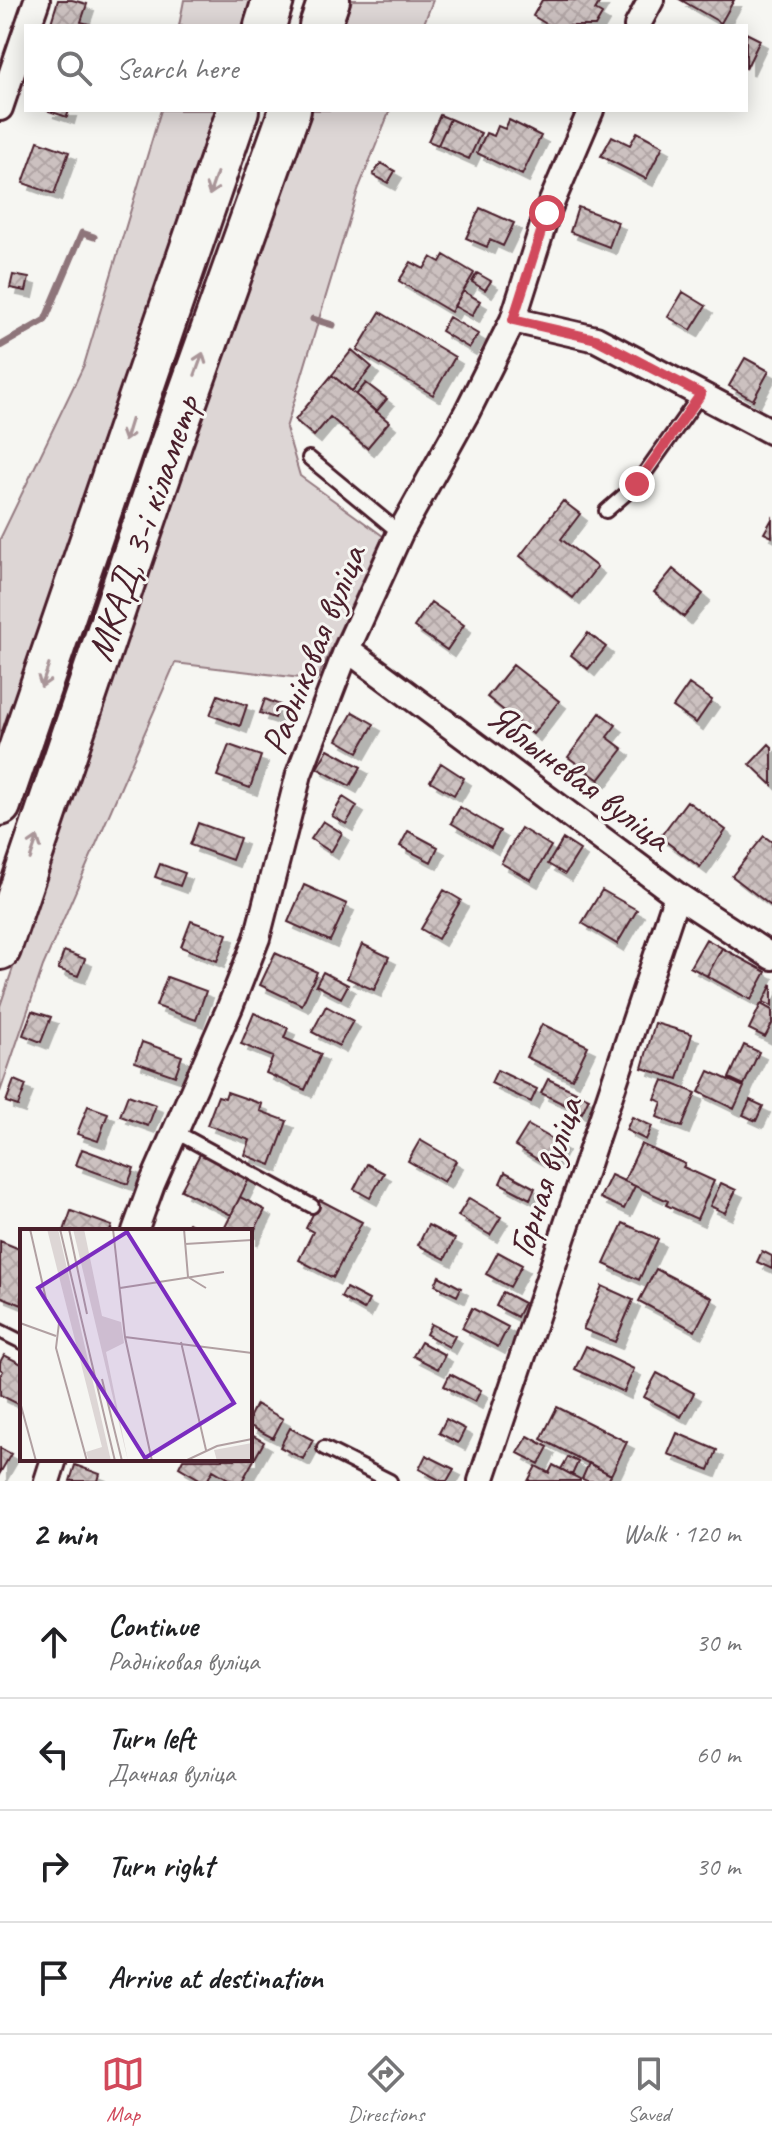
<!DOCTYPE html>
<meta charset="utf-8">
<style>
body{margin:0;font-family:Caveat,sans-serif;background:#f6f6f6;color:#202124}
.stop{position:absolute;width:24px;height:24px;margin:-18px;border:6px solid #d1495b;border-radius:50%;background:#fff}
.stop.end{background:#d1495b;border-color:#fff;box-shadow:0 2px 8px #0008}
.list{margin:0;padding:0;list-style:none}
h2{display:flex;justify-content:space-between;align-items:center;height:104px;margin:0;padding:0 32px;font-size:34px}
h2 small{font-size:26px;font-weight:400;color:#757577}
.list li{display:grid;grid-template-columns:52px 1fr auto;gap:24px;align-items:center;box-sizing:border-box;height:112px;padding:0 32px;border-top:2px solid #e0e0e0}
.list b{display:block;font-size:30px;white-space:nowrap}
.list p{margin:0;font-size:26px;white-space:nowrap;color:#757577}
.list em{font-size:26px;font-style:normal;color:#757577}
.icon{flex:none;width:44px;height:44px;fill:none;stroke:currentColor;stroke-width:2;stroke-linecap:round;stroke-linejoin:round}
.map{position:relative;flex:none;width:772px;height:1481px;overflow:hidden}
.search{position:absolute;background:#fff;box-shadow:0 4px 20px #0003;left:24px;right:24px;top:24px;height:88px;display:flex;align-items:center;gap:20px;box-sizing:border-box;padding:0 28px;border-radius:0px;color:#757577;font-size:30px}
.sheet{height:552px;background:#fff}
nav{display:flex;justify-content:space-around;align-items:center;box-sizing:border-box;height:112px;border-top:2px solid #e0e0e0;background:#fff;font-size:22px;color:#757577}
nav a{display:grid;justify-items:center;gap:4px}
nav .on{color:#d1495b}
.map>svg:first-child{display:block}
.grass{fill:#ddd6d5;stroke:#947a80;stroke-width:2}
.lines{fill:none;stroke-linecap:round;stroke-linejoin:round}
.stream{stroke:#8e747a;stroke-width:7}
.building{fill:url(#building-cross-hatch);stroke:#4a1f2b;stroke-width:2;filter:url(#shadow)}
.service-casing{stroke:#4a1f2b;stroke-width:18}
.minor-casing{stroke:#4a1f2b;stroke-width:30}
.trunk-casing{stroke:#4a1f2b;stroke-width:46}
.service{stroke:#f6f6f2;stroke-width:12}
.minor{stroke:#f6f6f2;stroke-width:24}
.trunk{stroke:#f6f6f2;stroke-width:40}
.oneway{stroke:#a99598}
.route{stroke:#d1495b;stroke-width:10}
.labels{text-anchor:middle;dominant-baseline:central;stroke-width:6;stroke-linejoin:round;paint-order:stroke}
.street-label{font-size:38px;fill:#4a1f2b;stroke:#f6f6f2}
.inset-road{fill:none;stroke:#b1a0a2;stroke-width:2}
.view{fill:#7b2cbf;fill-opacity:0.15;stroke:#7b2cbf;stroke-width:4}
.inset-edge{fill:none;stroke:#4a1f2b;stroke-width:4}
</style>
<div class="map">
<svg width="772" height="1481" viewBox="0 0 772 1481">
<defs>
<pattern id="building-cross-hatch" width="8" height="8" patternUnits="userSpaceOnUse" patternTransform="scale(2)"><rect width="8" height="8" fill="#ccc1c0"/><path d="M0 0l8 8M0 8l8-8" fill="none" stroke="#b1a5a5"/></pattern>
<filter id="shadow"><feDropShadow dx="7" dy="7" stdDeviation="0" flood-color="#0004"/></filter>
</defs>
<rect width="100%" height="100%" fill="#f6f6f2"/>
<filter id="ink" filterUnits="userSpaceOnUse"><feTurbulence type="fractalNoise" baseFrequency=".0125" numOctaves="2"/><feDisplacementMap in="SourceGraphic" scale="16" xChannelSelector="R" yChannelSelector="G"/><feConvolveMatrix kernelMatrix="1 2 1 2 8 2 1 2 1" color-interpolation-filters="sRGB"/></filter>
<g filter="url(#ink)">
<path class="grass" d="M184,0H254L245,26H179Z
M352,0H433L423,26H343Z
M161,110H218L0,744V539L84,365Z
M312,110H390L358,190L286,428L300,476L383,536L317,680L175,663L43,966L0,1092V1006L175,493Z"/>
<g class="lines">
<path class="stream" d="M313,319L333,325
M0,346L45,320L82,233L94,237"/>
</g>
<path class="building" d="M58,0H72L87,4L81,22L96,26H50Z
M542,0H601L595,10L602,14L595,26H550L533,16Z
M681,0H734L721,23Z
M746,33L760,40L746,69Z
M46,110H69L67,117Z
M440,115L450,119L438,145L428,141Z
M450,119L481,133L469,159L438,145Z
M509,120L541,136L522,175L477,153L486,133L494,136L498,126L505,129Z
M637,132L663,146L646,179L601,156L612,136L630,145Z
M38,141L69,152L54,194L23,183Z
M381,163L395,171L388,183L373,175Z
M578,207L618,222L609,247L570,232Z
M480,208L514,223L503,246L490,240L487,247L466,238Z
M444,255L474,273L451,312L399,281L411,262L424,269L431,257L440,262Z
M477,273L491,281L485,290L472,282Z
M13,275L29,278L26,291L10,288Z
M463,291L480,301L472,316L454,306Z
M683,292L706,306L691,330L668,317Z
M380,312L455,357L433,395L357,350Z
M449,317L478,334L469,348L441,331Z
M352,350L372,367L352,391L332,375Z
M745,358L769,371L753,400L729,386Z
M332,375L389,422L367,448L330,417L314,436L295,420Z
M366,383L387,399L376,412L356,395Z
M563,501L580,514L561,539L597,567L573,598L520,556Z
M772,519V537L764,533Z
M673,569L703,594L684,617L654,592Z
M431,602L464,625L447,650L414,627Z
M588,633L606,647L588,669L571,655Z
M513,665L559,701L533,734L487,697Z
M689,684L712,700L696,723L673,707Z
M218,695L247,705L240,726L210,715Z
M265,699L280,705L275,718L260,713Z
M353,712L374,724L358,752L337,740Z
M600,713L616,725L607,737L623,749L599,780L568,757Z
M769,744L772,747V785L750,764Z
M229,745L261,756L250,788L217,776Z
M328,749L361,767L350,786L317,768Z
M441,763L464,778L454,795L430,781Z
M343,797L357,806L346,824L332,816Z
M687,801L726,830L700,867L660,837Z
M460,807L500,831L491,847L451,823Z
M323,821L342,833L331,852L311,839Z
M198,823L240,838L232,860L190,845Z
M521,828L551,846L531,880L501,863Z
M408,831L438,847L431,862L400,846Z
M764,836L772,842L771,906L732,876Z
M563,839L580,850L565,874L548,864Z
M160,864L185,873L180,886L155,877Z
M304,885L347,904L330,941L288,922Z
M444,890L461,900L438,939L421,929Z
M602,890L637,910L617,944L582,923Z
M191,921L227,934L217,961L181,947Z
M706,939L722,948L707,976L690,967Z
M362,944L389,957L374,990L347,978Z
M722,948L766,972L751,1000L707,976Z
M64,951L85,959L78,976L58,969Z
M275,953L317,972L302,1005L260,985Z
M323,972L348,985L341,998L316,985Z
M167,977L206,991L196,1020L156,1006Z
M772,984V1006L763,1002Z
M761,1004L772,1010V1024L765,1037L749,1029Z
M326,1006L353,1021L339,1046L312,1032Z
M32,1011L51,1017L41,1042L23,1035Z
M254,1013L288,1028L284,1038L321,1054L305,1090L266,1073L273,1057L241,1044Z
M655,1023L692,1034L678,1079L642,1068Z
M542,1024L588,1046L572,1079L526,1057Z
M142,1042L182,1056L175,1076L135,1062Z
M744,1045L759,1052L744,1085L729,1078Z
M497,1070L537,1089L531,1102L491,1083Z
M709,1071L744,1087L734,1109L699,1092Z
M548,1079L589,1098L582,1113L541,1093Z
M14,1080L26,1085L18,1106L6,1102Z
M663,1080L696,1093L682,1127L657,1117L662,1102L655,1099Z
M227,1092L262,1104L260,1111L287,1121L271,1165L245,1155L250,1140L207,1125L218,1096L225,1098Z
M128,1095L156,1105L148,1126L120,1116Z
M750,1100L763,1106L756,1121L743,1115Z
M88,1106L108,1113L98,1141L77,1134Z
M632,1117L652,1126L646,1140L626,1130Z
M528,1125L561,1144L549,1166L515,1146Z
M420,1140L456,1161L444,1182L408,1161Z
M641,1144L685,1164L683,1167L714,1181L697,1219L666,1205L668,1201L624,1181Z
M82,1149L134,1168L128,1184L76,1165Z
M201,1152L250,1177L231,1215L181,1190Z
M367,1164L384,1173L370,1198L354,1189Z
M505,1172L535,1188L530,1199L500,1183Z
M611,1175L635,1186L624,1209L600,1198Z
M721,1183L736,1190L725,1213L710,1206Z
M240,1197L265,1210L250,1239V1231H233L225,1227Z
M469,1198L501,1217L490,1235L458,1216Z
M320,1200L362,1222L333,1278L299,1260L313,1232L306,1228Z
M71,1211L112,1226L110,1231H64Z
M189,1223L203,1231H184Z
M623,1223L658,1239L639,1280L604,1264Z
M428,1225L455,1239L445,1259L418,1245Z
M0,1241L22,1250V1305L0,1296Z
M762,1251L772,1256V1269L757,1262Z
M498,1252L522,1265L510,1287L486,1274Z
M656,1269L712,1298L695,1331L639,1301Z
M439,1276L461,1288L457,1296L435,1285Z
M602,1286L633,1300L615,1342L583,1329Z
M346,1288L369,1300L364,1310L341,1297Z
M503,1292L524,1303L517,1317L496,1306Z
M472,1308L508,1327L498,1347L462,1328Z
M431,1324L455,1336L449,1347L426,1334Z
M421,1342L445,1355L438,1369L413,1356Z
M586,1346L634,1369L624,1392L575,1369Z
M4,1355L22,1364V1406L0,1395V1376L3,1371L0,1369V1362Z
M657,1373L694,1393L681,1417L644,1397Z
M450,1374L481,1390L475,1402L444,1386Z
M256,1404L283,1419L273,1438L250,1426V1416Z
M557,1407L627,1442L611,1475L541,1439Z
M446,1419L465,1429L458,1443L439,1433Z
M290,1428L313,1440L303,1459L280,1447Z
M677,1433L717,1450L709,1470L668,1454Z
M250,1434L264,1442L242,1481H232L213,1470L207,1481H203L179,1467L183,1459H250Z
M528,1436L548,1447L539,1464L518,1453Z
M0,1448L11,1454L0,1473Z
M426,1455L454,1469L447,1481H441L419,1469Z
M568,1457L578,1462L572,1475L561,1469Z
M589,1463L611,1475L608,1481H587L582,1479Z
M75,1465L100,1474L98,1481H70Z
M553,1465L580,1479V1481H528L536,1466L549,1473Z"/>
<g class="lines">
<defs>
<path id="service" d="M309,458L400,533
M606,511L637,484L701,394
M174,1131L312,1206
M0,1331L22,1342
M324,1448L390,1481"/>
<path id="minor" d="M28,26L37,0
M637,26L651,0
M0,108L26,31
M513,320L596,339L772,432
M347,649L677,895L772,957
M135,1231L152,1184L230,1007L257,938L299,774L347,649L400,533L467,412L513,320L547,213L591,110
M47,1481L54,1459
M481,1481L677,895"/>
<path id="trunk" d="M265,26L273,0
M320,26L329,0
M0,805L238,110
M0,949L172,441L290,110"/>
</defs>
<use href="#service" class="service-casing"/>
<use href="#minor" class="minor-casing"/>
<use href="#trunk" class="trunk-casing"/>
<use href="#service" class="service"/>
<use href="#minor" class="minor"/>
<use href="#trunk" class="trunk"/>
</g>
<defs><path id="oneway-shaft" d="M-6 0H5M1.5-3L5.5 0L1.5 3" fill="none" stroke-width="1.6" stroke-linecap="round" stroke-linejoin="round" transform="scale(2)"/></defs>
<g class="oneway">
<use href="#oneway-shaft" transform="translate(213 184) rotate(109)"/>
<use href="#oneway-shaft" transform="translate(199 364) rotate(-70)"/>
<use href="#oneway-shaft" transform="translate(128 430) rotate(107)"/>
<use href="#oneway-shaft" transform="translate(45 676) rotate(109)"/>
<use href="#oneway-shaft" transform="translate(34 848) rotate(-71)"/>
</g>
</g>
<g class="lines" filter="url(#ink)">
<path class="route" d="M547,213L513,320L596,339L701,394L637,484"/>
</g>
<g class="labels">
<g class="street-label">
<text transform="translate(143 528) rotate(-71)">МКАД, 3-і кіламетр</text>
<text transform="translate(313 650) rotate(-68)">Радніковая вуліца</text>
<text transform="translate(579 777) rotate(37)">Яблыневая вуліца</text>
<text transform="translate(545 1177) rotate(-72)">Горная вуліца</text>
</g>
</g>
<g transform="translate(20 1229)">
<rect width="232" height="232" fill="#f6f6f2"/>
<path d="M27,0H38L91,232H69L66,223L82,218ZM53,0H64L82,87L101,93L104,114L86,123L108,232Z" fill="#ddd6d5"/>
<path d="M232,214V232H197L194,221Z" fill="#ddd6d5"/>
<path class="inset-road" d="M10,0L26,70L39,94L36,119L67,232M40,0L95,232M49,0L67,85M93,0L105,108L132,232M164,0L168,48L186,59M165,15L232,11M100,59L204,43M0,94L36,107M105,108L232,124M161,113L186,221M82,150L102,232M0,173L16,232M165,232L197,217L232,210"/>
<path class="view" d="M107,3L214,174L125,229L18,59Z"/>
<rect width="232" height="232" class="inset-edge"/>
</g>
</svg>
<div class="stop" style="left:547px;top:213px"></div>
<div class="stop end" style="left:637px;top:484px"></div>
<div class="search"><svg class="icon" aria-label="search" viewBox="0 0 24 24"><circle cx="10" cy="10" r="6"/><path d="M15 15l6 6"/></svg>Search here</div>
</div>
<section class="sheet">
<h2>2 min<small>Walk · 120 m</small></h2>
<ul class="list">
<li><svg class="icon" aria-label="ahead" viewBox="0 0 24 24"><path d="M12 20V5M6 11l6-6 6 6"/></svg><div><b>Continue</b><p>Радніковая вуліца</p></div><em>30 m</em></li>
<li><svg class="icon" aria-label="left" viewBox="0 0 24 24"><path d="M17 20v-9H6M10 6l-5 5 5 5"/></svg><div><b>Turn left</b><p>Дачная вуліца</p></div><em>60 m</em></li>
<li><svg class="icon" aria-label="right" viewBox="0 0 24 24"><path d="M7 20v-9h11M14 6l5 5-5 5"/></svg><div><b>Turn right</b></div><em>30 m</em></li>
<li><svg class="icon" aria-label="arrive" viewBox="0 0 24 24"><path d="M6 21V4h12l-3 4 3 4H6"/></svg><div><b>Arrive at destination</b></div></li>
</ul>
</section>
<nav>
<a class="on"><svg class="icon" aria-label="map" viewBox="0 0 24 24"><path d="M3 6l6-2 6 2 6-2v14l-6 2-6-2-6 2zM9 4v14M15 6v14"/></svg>Map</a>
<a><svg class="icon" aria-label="directions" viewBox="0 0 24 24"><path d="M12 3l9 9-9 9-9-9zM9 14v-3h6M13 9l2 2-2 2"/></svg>Directions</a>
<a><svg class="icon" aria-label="saved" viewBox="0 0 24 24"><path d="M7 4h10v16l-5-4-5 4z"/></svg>Saved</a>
</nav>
